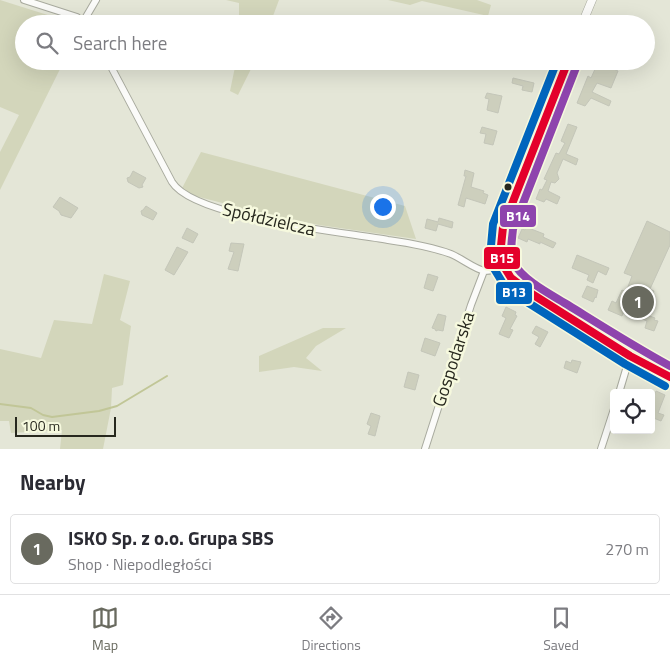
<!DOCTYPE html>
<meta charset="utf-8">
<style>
body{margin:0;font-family:"Titillium Web",sans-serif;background:#f2f2f3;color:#2b2b33}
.controls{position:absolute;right:15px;bottom:15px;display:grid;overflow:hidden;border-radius:5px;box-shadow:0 5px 20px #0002}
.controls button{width:45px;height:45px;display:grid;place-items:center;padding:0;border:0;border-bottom:1px solid #e1e1e2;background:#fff;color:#2b2b33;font:25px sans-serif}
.scale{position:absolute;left:15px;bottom:12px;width:101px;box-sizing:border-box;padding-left:5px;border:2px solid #27281e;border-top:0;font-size:14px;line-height:18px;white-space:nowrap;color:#27281e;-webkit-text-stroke:4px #f6f9de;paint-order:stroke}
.you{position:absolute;left:382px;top:206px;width:18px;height:18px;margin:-12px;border:4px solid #fff;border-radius:50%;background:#1a73e8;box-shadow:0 0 0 8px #1a73e833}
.badge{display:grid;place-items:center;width:32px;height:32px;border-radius:50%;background:#696a5f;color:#fff;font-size:16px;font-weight:700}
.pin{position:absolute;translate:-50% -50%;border:2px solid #fff;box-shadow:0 1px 5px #0006}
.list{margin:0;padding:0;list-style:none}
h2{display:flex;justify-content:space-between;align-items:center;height:65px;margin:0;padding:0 20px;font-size:21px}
h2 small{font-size:16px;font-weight:400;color:#7c7c81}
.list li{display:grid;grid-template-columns:32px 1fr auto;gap:15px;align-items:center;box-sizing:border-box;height:70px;margin:0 10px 10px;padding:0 10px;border:1px solid #e1e1e2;border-radius:5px}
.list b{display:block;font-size:19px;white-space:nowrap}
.list p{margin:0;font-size:16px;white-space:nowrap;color:#7c7c81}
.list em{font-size:16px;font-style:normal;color:#7c7c81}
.icon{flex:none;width:28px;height:28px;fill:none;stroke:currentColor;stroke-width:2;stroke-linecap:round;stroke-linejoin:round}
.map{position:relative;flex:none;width:670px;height:449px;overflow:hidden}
.search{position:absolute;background:#fff;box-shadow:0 5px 20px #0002;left:15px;right:15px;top:15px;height:55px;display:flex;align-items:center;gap:12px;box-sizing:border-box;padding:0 18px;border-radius:28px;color:#7c7c81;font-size:19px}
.sheet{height:145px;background:#fff}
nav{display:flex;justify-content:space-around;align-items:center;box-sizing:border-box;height:70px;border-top:1px solid #e1e1e2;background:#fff;font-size:14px;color:#7c7c81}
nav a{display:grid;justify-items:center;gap:2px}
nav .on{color:#696a5f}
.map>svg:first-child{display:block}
.green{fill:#d3d6bb}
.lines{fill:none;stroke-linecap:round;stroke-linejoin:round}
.stream{stroke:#c1c697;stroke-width:2}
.building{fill:#cdcfbd;stroke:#c4c6b9}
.minor-casing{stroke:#a8aa9e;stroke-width:8}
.tertiary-casing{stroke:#a8aa9e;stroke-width:9}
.minor{stroke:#fbfbf9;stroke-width:6}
.tertiary{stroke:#fbfbf9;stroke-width:8}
.bus-1-casing{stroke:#f6f9de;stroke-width:11}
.bus-2-casing{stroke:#f6f9de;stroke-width:11}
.bus-3-casing{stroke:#f6f9de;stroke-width:11}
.bus-1{stroke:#e4002b;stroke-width:8}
.bus-2{stroke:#0065bd;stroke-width:8}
.bus-3{stroke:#8e44ad;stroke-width:8}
.bus-dot{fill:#27281e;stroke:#f6f9de;stroke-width:2}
.labels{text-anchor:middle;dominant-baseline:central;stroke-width:5;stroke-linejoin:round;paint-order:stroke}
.street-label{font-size:18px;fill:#27281e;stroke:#f6f9de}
.line-badge{stroke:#f6f9de;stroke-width:2}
.badge-label{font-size:14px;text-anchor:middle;font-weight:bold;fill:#fff}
</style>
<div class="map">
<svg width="670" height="449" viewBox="0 0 670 449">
<rect width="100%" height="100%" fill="#e4e6d7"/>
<path class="green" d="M0,0L54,17L64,24H24V61H64L0,190V152L19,115L0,107Z
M226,0H279L270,24H236L239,16V3Z
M388,0H477L491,5L488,16L422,1L410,5Z
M234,61H255L238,95L230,91L235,67Z
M201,152L405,206L416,239L319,225L257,212L180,192Z
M104,274L130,281L120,320L131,326L123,385L112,388L111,408L103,449H60L62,430L11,433L9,421H0V349L41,358L54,320L92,324Z
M323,328H346L316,346L306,358L322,371L294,367L259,372V356Z"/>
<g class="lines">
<path class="stream" d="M0,404L31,408L43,415L52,417L99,411L117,406L167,376"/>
</g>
<path class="building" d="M595,61H606L604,65L618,71L611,88L597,83L592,92L611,101L609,106L591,98L585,106L577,103L588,76L591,78L596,67L593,66Z
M513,78L534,83L532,92L522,90L523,86L512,83Z
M487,93L502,96L498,113L487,110L489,99L485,98Z
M568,124L577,127L566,154L578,159L576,165L563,159L557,173L559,179L555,183L551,182L548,191L560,197L557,204L546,199L544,202L536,199L540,189L542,190L547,180L544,179L556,153L559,154L565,143L561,141Z
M482,127L497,131L493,145L484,143L486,134L480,133Z
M465,170L474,173L471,187L484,191L483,193L488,195L485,204L466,198L464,207L458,205L466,176H464Z
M133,171L146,178L142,185L143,187L139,188L128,182L127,178L130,177Z
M60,197L78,208L71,218L61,215L59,211L53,207Z
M146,206L157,213L153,220L142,215L141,211L143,210Z
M439,218L453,222L452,228L438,224L436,231L425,228L427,219L438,222Z
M647,221L670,232V245L650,289L654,291L644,314L655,318L654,320L658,321L654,331L645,328L647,321L624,311L622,316L608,310L612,301L616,303L622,290L626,292L632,276L624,273Z
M526,227L544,234L543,237L556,243L553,248L540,242V244L528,239L527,242L518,238L522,229L525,230Z
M187,228L198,234L193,243L182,238Z
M231,243L244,244L238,271L228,269L234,252L229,251Z
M177,247L188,252L174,275L165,270Z
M577,255L609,268L606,275L598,271L593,283L587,280L589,275L572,268Z
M428,274L438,277L433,291L424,288Z
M587,286L598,290L596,298L595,297L593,302L582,297Z
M506,307L516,312L515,315L517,316L510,329L513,330L509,338L499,334L506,318L502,316Z
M438,314L446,316L443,331L438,330L436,331L435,329L432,328Z
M536,326L548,332L540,347L535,344L539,337L532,333Z
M425,338L440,343L435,356L421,351Z
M572,360L581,362L577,373L564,368L566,361L571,363Z
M408,372L419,375L415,390L404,387Z
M656,391L665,395L658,413L664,415L661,421L651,417V405Z
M371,413L380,416L375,436L368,434L371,426L367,424Z"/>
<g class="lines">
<defs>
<path id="minor" d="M24,0L77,17L85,24
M83,22L96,0
M108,61L172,182C194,218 344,232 388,240C409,243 432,247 451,254C461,258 476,270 485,271C492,271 498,268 503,265
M619,393L630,356
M425,449L471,305L484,271
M601,449L614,409"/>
<path id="tertiary" d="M582,24L592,0
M568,61L503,227L501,246L503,265L511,278L532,294L630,356L670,377"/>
</defs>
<use href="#minor" class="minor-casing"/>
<use href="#tertiary" class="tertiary-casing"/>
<use href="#minor" class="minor"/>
<use href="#tertiary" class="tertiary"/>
<defs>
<path id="bus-1" d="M568,61L503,227L501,246L503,265L511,278L532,294L630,356L670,377"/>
<path id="bus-2" d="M557,61L493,224L491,246L493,267L504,285L527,302L625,364L665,386"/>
<path id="bus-3" d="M577,65L513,229C512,240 509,254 514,263C522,280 552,295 568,305C602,326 635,347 670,366"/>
</defs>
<use href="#bus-1" class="bus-1-casing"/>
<use href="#bus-2" class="bus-2-casing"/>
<use href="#bus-3" class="bus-3-casing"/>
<use href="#bus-1" class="bus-1"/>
<use href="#bus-2" class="bus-2"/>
<use href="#bus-3" class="bus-3"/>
</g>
<circle class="bus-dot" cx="508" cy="187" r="4.5"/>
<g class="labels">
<g class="street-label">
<text transform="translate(269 219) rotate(13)">Spółdzielcza</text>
<text transform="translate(453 359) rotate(-72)">Gospodarska</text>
</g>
</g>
<g class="line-badge">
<rect x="499" y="204" width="38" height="24" rx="5" fill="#8e44ad"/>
<rect x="483" y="246" width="38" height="24" rx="5" fill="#e4002b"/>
<rect x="495" y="281" width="38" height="24" rx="5" fill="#0065bd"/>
</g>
<g class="badge-label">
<text x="518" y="221">B14</text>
<text x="502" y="263">B15</text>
<text x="514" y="297">B13</text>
</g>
</svg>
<div class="controls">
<button><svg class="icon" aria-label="locate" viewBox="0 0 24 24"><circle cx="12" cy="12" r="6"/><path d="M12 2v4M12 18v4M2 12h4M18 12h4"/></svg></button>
</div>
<div class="scale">100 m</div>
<div class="you"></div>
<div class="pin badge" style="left:638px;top:302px">1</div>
<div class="search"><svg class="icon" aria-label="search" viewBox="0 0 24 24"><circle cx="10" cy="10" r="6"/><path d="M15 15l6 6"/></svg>Search here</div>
</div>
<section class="sheet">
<h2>Nearby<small></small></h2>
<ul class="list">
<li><span class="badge">1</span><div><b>ISKO Sp. z o.o. Grupa SBS</b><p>Shop · Niepodległości</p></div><em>270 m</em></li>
</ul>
</section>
<nav>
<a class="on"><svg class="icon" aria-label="map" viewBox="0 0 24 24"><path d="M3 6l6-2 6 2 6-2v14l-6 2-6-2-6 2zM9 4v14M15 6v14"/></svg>Map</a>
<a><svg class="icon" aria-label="directions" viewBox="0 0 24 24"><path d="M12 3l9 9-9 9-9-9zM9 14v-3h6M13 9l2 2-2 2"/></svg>Directions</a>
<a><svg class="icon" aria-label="saved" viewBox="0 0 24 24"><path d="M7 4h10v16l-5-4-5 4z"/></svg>Saved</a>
</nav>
